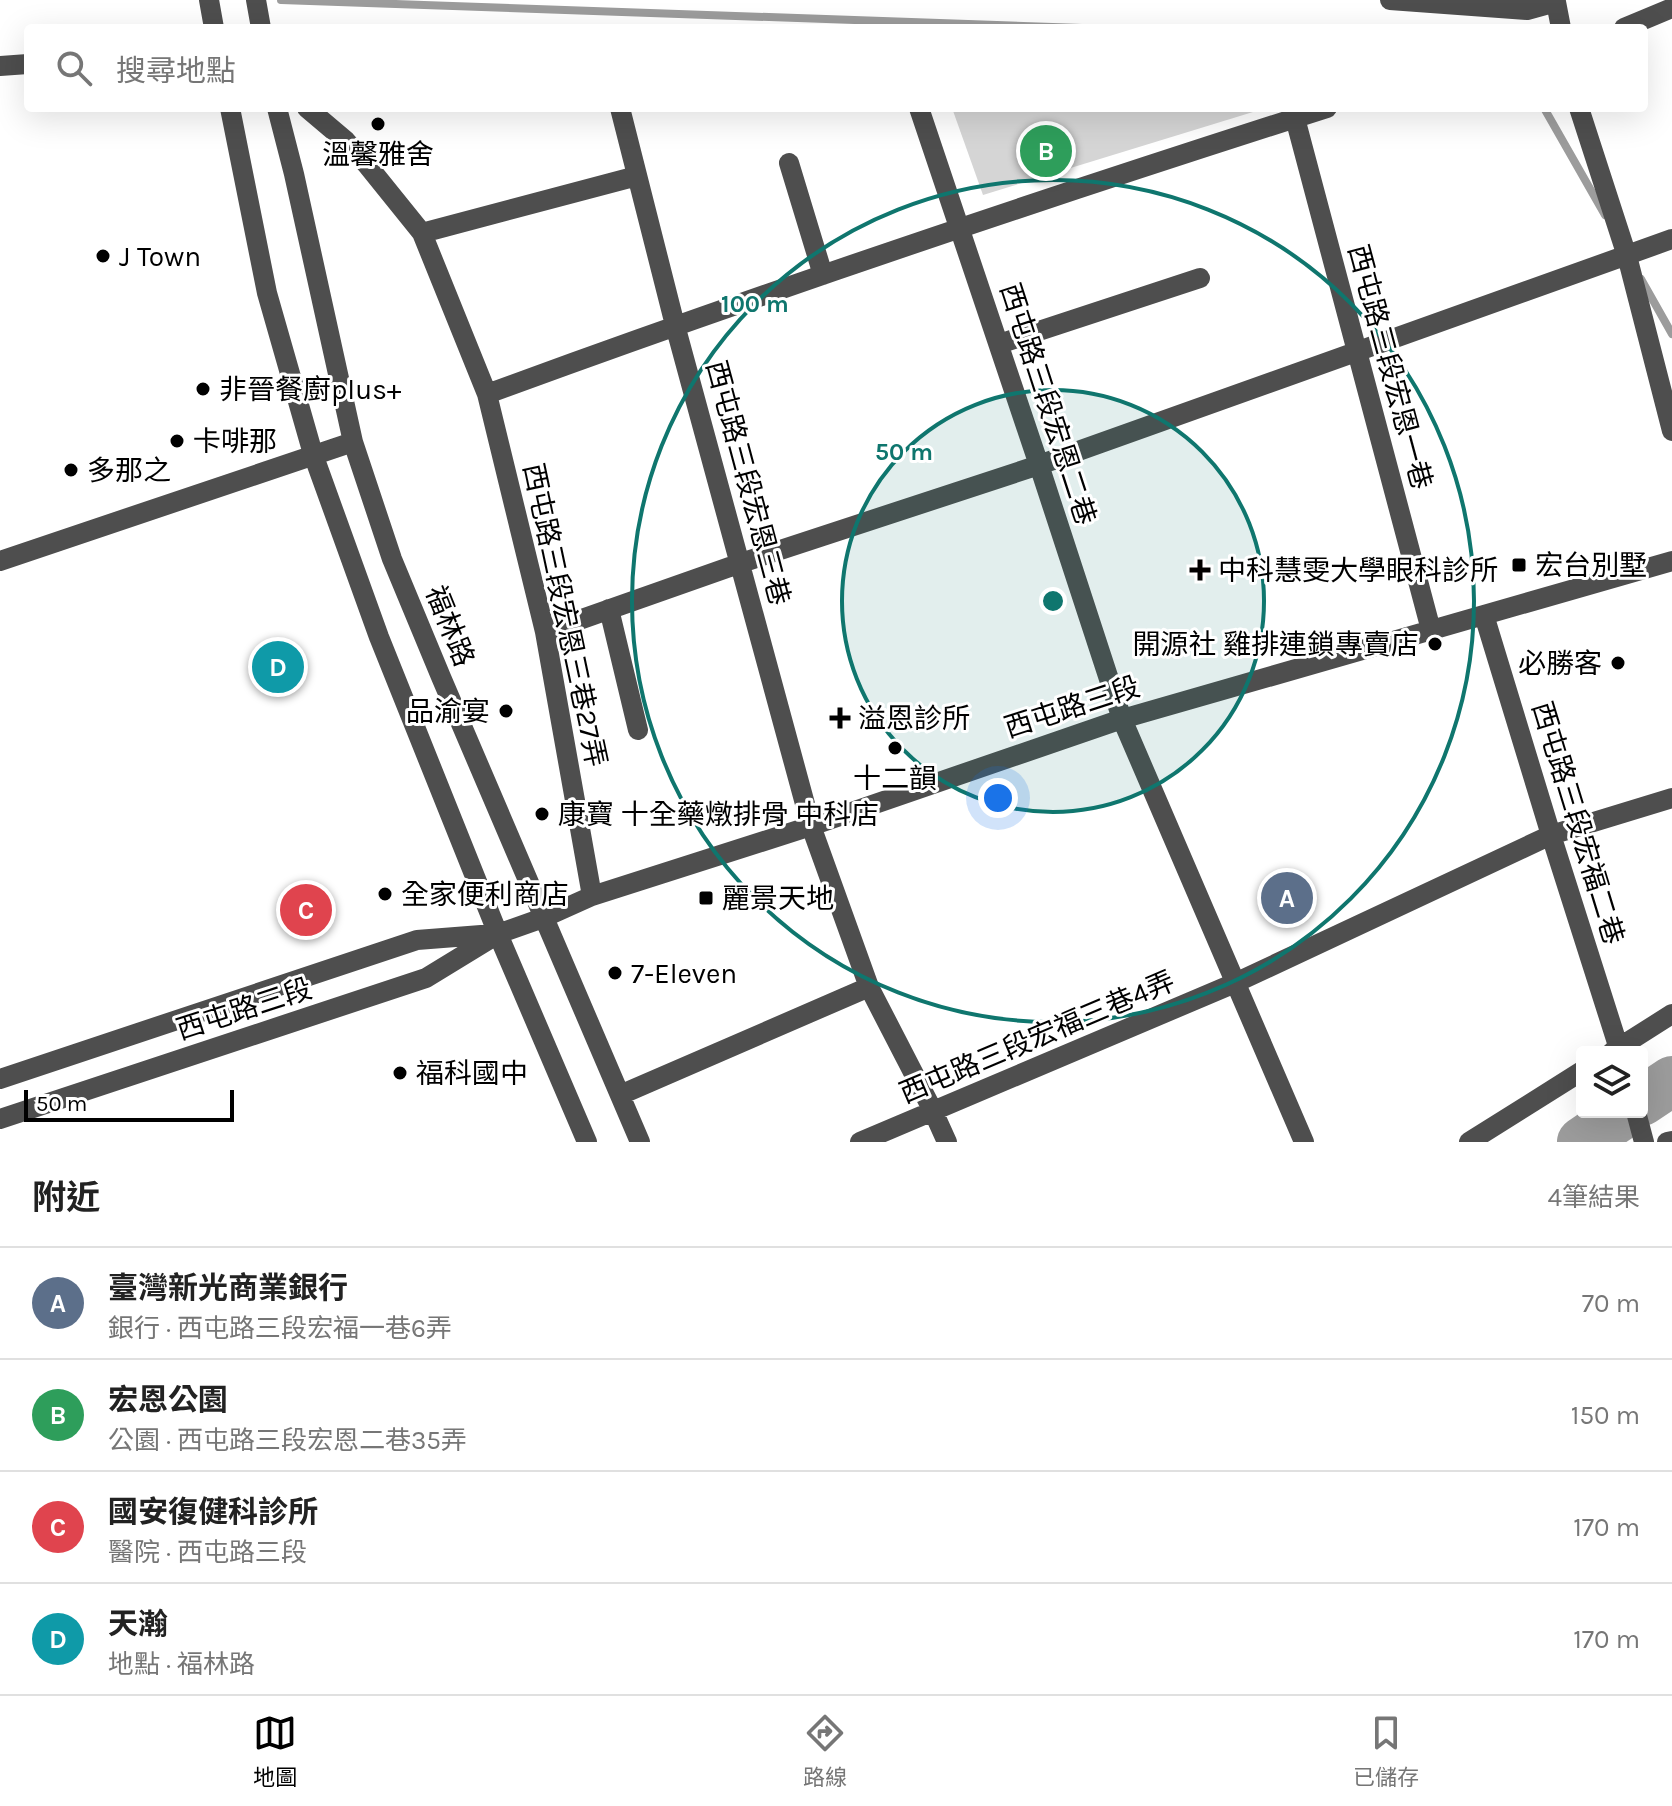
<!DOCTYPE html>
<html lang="zh-TW">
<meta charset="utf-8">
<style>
body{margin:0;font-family:Karla,"Noto Sans TC",sans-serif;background:#f6f6f6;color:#222}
.controls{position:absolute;right:24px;bottom:24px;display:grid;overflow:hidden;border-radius:8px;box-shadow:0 8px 32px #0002}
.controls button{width:72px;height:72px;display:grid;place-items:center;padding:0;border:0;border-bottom:2px solid #e0e0e0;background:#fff;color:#222;font:40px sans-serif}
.scale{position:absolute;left:24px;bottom:20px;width:210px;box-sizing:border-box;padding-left:8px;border:4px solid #000;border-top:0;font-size:22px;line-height:28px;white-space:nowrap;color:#000;-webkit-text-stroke:6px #fff;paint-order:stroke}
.you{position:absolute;left:998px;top:798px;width:28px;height:28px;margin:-20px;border:6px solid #fff;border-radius:50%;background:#1a73e8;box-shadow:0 0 0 12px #1a73e833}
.badge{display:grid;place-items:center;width:52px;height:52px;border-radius:50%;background:#000;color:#fff;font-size:26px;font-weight:700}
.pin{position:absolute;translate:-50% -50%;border:4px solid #fff;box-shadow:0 2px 8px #0006}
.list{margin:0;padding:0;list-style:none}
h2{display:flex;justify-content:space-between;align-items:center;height:104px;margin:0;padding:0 32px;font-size:34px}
h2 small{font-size:26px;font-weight:400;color:#767676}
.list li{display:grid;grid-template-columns:52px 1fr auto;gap:24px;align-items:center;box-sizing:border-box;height:112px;padding:0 32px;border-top:2px solid #e0e0e0}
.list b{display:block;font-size:30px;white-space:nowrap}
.list p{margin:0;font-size:26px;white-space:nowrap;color:#767676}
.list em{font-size:26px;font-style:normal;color:#767676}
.icon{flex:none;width:44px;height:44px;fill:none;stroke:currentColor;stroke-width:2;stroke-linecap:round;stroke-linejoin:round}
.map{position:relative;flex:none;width:1672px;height:1142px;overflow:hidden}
.search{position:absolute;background:#fff;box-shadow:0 8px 32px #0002;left:24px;right:24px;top:24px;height:88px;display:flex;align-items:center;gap:20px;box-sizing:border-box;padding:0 28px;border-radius:8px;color:#767676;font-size:30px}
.sheet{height:552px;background:#fff}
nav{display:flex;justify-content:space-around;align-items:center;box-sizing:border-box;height:112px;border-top:2px solid #e0e0e0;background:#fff;font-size:22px;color:#767676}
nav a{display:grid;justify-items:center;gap:4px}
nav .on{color:#000}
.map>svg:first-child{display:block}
.green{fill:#d5d5d5}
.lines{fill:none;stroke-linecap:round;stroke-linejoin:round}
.stream{stroke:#9c9c9c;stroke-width:8}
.river{stroke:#9c9c9c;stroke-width:50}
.minor{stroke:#4e4e4e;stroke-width:20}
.ring{fill:none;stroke:#0f766e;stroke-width:4}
.poi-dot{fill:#000;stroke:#fff;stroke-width:3}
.labels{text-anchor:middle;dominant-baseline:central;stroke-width:6;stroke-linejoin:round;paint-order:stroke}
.poi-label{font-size:28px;fill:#000;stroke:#fff;text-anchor:start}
.street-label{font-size:28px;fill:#000;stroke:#fff}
.centre{fill:#0f766e;stroke:#fff;stroke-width:4}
.ring-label{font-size:24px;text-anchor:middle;font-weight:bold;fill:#0f766e;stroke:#fff;stroke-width:6;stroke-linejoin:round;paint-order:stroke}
</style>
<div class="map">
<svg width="1672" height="1142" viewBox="0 0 1672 1142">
<rect width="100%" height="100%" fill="#fff"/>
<path class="green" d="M952,108H1266L983,195Z"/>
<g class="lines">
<path class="stream" d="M281,0L1082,28
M1544,108L1605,215
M1641,279L1672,334"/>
<path class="river" d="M1642,1101L1672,1081
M1582,1142L1626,1112"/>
<path class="minor" d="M209,0L214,28
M256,0L261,28
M1390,0L1527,10L1556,2
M1554,0L1556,2L1561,28
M1624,28L1672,8
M0,66L28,64
M230,108L267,293L313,454L379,637L498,934L587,1142
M277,108L294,174L353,442L392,559L441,677L640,1142
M307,108L346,141L368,166L422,233L487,394L545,632L592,896
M620,108L675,325L811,826L869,987L933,1111L947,1142
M919,108L1039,465L1122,719L1304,1142
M1579,108L1627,256L1672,431
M1295,118L1431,630
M789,163L823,275
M422,233L637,176
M999,344L1200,278
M487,394C765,292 1045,198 1327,108
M0,561L353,442
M609,609L638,730
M1484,615L1551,835L1620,1052
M545,632L741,563L1039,465L1672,239
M1612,1052L1672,1014
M0,1079L417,940L494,934
M620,1095L869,987
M1636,1112L1644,1142
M0,1119L426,978L498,934L543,918L592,896L811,826L1122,719L1672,561
M860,1142L1235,983L1551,835L1672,798
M1469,1142L1582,1071
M1667,1142L1672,1141"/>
</g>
<circle cx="1053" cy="601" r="211" fill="#0f766e" fill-opacity=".12"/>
<g class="ring">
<circle cx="1053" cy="601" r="211"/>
<circle cx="1053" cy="601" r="421"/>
</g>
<g class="poi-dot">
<circle cx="378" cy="124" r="8"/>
<circle cx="103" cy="256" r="8"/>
<circle cx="203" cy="389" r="8"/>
<circle cx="177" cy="441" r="8"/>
<circle cx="71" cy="470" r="8"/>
<rect x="1511" y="557" width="16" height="16" rx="4"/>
<path d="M1196 558h8v8h8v8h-8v8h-8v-8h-8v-8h8z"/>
<circle cx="1435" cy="644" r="8"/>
<circle cx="1618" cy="663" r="8"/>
<circle cx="506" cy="711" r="8"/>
<path d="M836 706h8v8h8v8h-8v8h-8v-8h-8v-8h8z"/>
<circle cx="895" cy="748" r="8"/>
<circle cx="542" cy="814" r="8"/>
<circle cx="385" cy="894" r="8"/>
<rect x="698" y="890" width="16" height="16" rx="4"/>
<circle cx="615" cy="973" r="8"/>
<circle cx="400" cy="1073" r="8"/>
</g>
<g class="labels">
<g class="poi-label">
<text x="378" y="154" text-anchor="middle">溫馨雅舍</text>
<text x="119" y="256">J Town</text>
<text x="219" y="389">非晉餐廚plus+</text>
<text x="193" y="441">卡啡那</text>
<text x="87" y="470">多那之</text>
<text x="1535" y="565">宏台別墅</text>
<text x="1218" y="570">中科慧雯大學眼科診所</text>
<text x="1419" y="644" text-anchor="end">開源社 雞排連鎖專賣店</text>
<text x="1602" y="663" text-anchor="end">必勝客</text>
<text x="490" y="711" text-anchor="end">品渝宴</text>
<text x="858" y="718">溢恩診所</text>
<text x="895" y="778" text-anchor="middle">十二韻</text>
<text x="558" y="814">康寶 十全藥燉排骨 中科店</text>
<text x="401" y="894">全家便利商店</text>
<text x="722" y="898">麗景天地</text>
<text x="631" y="973">7-Eleven</text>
<text x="416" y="1073">福科國中</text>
</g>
<g class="street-label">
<text transform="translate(1390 367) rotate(75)">西屯路三段宏恩一巷</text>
<text transform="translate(1048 404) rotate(72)">西屯路三段宏恩二巷</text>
<text transform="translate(748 483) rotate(75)">西屯路三段宏恩三巷</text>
<text transform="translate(565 615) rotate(78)">西屯路三段宏恩三巷27弄</text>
<text transform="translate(450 626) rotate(68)">福林路</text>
<text transform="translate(1072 707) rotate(-18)">西屯路三段</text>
<text transform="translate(1578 823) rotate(73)">西屯路三段宏福二巷</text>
<text transform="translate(244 1009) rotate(-18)">西屯路三段</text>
<text transform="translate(1037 1037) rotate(-23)">西屯路三段宏福三巷4弄</text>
</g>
</g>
<circle cx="1053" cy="601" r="12" class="centre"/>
<g class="ring-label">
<text x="755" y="312">100 m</text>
<text x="904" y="460">50 m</text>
</g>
</svg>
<div class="controls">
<button><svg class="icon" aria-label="layers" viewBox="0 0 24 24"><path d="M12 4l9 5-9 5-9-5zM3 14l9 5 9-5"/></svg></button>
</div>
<div class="scale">50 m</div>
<div class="you"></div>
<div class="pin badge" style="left:1287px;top:898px;background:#5c6f8a">A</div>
<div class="pin badge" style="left:1046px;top:151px;background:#2e9e5b">B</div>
<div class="pin badge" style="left:306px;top:910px;background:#e0444e">C</div>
<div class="pin badge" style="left:278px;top:667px;background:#0f9aa8">D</div>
<div class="search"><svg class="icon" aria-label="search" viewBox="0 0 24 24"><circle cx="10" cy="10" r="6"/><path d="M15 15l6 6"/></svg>搜尋地點</div>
</div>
<section class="sheet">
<h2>附近<small>4筆結果</small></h2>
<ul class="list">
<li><span class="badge" style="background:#5c6f8a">A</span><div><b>臺灣新光商業銀行</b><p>銀行 · 西屯路三段宏福一巷6弄</p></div><em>70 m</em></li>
<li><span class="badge" style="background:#2e9e5b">B</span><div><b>宏恩公園</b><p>公園 · 西屯路三段宏恩二巷35弄</p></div><em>150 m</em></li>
<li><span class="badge" style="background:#e0444e">C</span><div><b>國安復健科診所</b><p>醫院 · 西屯路三段</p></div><em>170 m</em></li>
<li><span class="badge" style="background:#0f9aa8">D</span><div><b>天瀚</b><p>地點 · 福林路</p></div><em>170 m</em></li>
</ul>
</section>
<nav>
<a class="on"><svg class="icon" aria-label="map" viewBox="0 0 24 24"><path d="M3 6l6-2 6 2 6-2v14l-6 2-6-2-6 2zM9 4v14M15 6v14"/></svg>地圖</a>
<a><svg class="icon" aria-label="directions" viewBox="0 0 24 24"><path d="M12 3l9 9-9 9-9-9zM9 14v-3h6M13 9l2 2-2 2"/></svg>路線</a>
<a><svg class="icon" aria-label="saved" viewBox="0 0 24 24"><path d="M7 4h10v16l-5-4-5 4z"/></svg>已儲存</a>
</nav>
